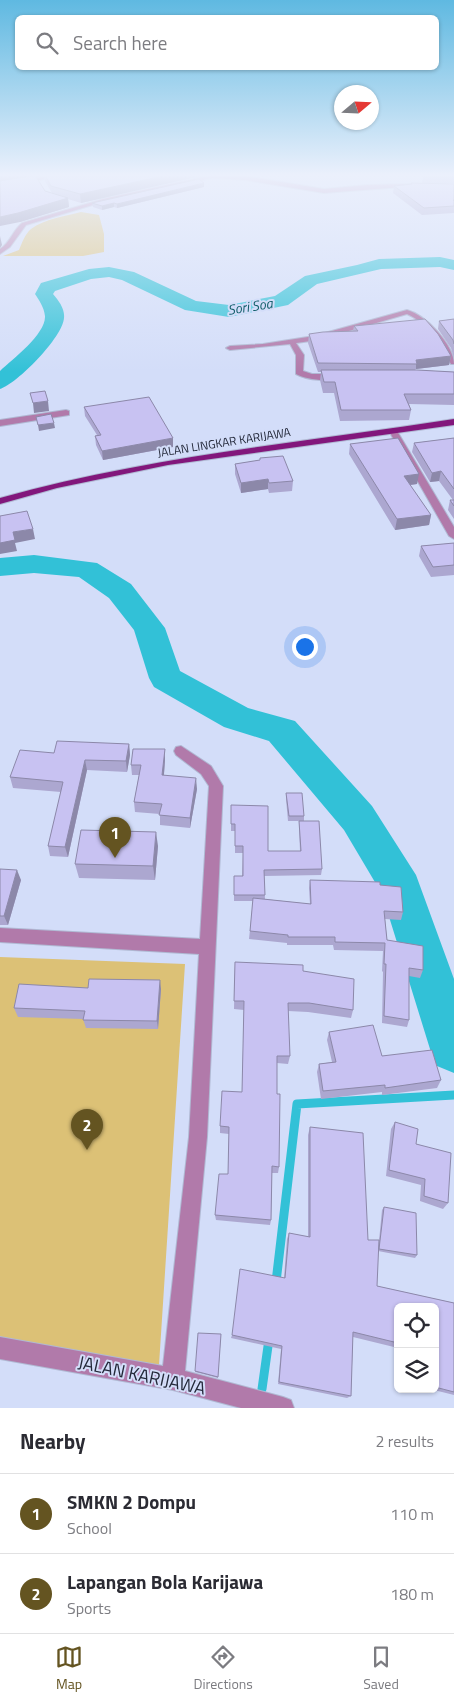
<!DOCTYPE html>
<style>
body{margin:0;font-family:"Titillium Web",sans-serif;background:#f7f7f7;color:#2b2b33}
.controls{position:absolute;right:15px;bottom:15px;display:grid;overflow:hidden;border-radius:8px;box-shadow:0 1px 4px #0004}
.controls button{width:45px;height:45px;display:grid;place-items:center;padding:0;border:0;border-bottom:1px solid #e1e1e2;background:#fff;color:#2b2b33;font:25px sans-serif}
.compass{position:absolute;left:334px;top:85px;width:45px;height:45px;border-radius:50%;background:#fff;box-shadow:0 1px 4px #0004;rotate:71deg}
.you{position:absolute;left:304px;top:646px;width:18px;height:18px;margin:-12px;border:4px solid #fff;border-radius:50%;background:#1a73e8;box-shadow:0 0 0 8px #1a73e833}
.badge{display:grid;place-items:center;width:32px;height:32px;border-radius:50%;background:#645421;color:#fff;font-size:16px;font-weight:700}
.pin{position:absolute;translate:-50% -41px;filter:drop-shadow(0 1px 2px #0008)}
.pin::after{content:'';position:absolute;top:26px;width:18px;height:15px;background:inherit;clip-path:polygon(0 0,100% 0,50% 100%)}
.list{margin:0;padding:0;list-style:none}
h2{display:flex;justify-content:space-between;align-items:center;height:65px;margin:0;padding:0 20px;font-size:21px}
h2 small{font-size:16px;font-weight:400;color:#7c7c81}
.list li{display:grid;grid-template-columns:32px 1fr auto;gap:15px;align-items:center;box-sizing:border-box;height:80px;padding:0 20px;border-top:1px solid #e1e1e2}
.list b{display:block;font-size:19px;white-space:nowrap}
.list p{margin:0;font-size:16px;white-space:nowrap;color:#7c7c81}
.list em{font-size:16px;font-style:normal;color:#7c7c81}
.icon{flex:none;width:28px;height:28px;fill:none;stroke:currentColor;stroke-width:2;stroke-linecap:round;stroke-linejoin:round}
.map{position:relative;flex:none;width:454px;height:1408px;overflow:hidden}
.search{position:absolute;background:#fff;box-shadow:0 1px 4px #0004;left:15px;right:15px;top:15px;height:55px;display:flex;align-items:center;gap:12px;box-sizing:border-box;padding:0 18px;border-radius:8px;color:#7c7c81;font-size:19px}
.sheet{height:225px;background:#fff}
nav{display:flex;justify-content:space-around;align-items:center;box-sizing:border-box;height:70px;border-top:1px solid #e1e1e2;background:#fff;font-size:14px;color:#7c7c81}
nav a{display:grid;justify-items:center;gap:2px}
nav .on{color:#645421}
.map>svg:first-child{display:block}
.green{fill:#dcc176}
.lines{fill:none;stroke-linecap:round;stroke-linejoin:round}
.stream{stroke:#32c1d7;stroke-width:9}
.river{fill:#32c1d7;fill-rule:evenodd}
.minor-casing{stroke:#b0b9d3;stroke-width:2}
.major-casing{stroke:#b0b9d3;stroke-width:2}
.minor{fill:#b17aaa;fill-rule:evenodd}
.major{fill:#82177c;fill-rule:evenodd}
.wall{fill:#aca7d0;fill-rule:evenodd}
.shaded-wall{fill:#8c88a9}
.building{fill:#c8c2f2;stroke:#8c88a9}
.labels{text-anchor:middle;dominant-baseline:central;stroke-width:4;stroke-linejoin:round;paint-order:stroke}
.far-street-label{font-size:12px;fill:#232839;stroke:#d3ddf9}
.far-water-label{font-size:14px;font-style:italic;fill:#105d69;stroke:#d3ddf9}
.near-street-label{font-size:18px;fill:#232839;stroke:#d3ddf9}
</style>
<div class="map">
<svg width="454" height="1408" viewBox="0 0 454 1408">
<rect width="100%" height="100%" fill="#d3ddf9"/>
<path class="green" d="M81,212L99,215L104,234V252L83,256H3L19,250C22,243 25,234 31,229C44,219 66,216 81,212Z
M0,957L185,964L159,1365L0,1337Z"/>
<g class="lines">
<path class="stream" d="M276,1282L297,1104L454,1095
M262,1389L269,1339"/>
<path class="river" d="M440,257L454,260V270L440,267L381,269L317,284L288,305L229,317L185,310L122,280L109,277L91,279L55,291L53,294C59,301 65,309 64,318C63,337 17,384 0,389V371C13,359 46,334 45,316C44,307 39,300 35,294L41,283L89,269L109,267L134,272L196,301L229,305L275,296L305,276L357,265L379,259Z
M34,555L97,563L131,584L165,628L180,671L248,708L295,721L372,806L416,875L454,979V1073L437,1066L430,1049L382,894L344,830L269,741L224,727L154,687L149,678L134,630L109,598L79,577L34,573L0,576V558Z"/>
<defs>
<path id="minor" d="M56,175H65L0,188V184Z
M212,175L245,176L324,189L367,185L412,184L415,186L324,193L245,180L212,178L106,201L26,225L10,247L0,254V249C10,243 13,230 22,223L103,199Z
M407,310C426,315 454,345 454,364H451C441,346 427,322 407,314L318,340L296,343L304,355L303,371L312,374H340L341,376C331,383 307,380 296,374V355L290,344L230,350L226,348L230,346L263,344L314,336Z
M66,410L69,411V415L0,426V420Z
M393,428L397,431L454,527V539L449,536L389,431Z
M181,746L211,766L223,786L207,1137L185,1371L283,1397L291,1400L294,1408H241L173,1390L0,1359V1337L163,1366L189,1137L199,954L0,942V928L200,939L209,786L201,774L176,755L174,751L176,747Z"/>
<path id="major" d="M454,419V425L168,465L57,488L0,504V498C149,456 301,443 454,419Z"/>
</defs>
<use href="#minor" class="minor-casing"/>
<use href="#major" class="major-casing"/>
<use href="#minor" class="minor"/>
<use href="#major" class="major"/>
</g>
<path class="wall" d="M0,175H205L81,203L68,199L69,207L20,222ZM44,176L45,181L52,193L45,191L36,177Z
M422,175H454V183H422L424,175Z
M411,183L454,184V213L422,215L393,193L394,186L410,184Z
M204,187L117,208L114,207L102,210L93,207L92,203Z
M454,319V358L451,348L438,329L439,321Z
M354,326L451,356L449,365L416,369L415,370L454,372V405L409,404L411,410L409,420L340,421L334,393H323L320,380L321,372H318L308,343L309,334L353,331Z
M84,407L173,447L103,460L96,445L95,436L97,435L85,416Z
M454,438V519L448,510L450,500H453L439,481L430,482L412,452L414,443Z
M350,444L417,484L410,485L431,515L429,525L395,530L349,454Z
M260,458L293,481L292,491L269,493L268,489L241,493L235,474V464L260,460Z
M454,543V575L431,577L419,556L421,546Z
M129,744L130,755L127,772L87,770L68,857L50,856L48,846L61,792L13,788L10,777Z
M165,749V760L164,775L197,789L190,828L160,825V814L135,812L134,802L139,775H132L131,765Z
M286,793L304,816V821L322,869L321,875L264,876L265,899L310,904L309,888L310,880L380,885L403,912L401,920L385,919L387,940L423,970L420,978L409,976V1020L407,1027L382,1023L383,972L382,971L383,951L334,950L333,945H287V943L249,939L253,901H234V876H242L243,853H235V831H231V805L268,851H300L299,827V821H288L286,799Z
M158,846L155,880L79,878L75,864Z
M0,869L21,880L8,925H0Z
M235,962L303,971L353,1010L351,1018L308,1012L288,1011L290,1056L288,1064L277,1063V1094L279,1167L278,1173H272L271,1220L270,1225L216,1220L215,1215L228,1174L229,1134L220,1133V1126L242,1092L244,1010L234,1009Z
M88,988L161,989L158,1029L86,1028L83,1019L18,1017L14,1008Z
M329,1032L382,1056L441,1080L437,1088L382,1095V1092L321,1099L317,1072L319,1064L332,1062L327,1040Z
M395,1122L416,1144L448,1203L443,1209L420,1201L421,1185L386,1176L391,1129Z
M310,1127L368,1240L379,1241L382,1210L384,1207L417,1255L415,1258L378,1251L377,1286L454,1303V1395L430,1389H435V1307H398V1348L353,1337L351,1396L347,1398L278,1384L281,1349L231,1338L232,1335L284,1278L287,1239L289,1233L308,1237V1135Z
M221,1334L218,1378L195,1372V1371Z"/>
<path class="shaded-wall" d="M0,175H44V176L0,182Z
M168,175H205L81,203L80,194Z
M204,183V187L117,208V204Z
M68,198L69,207L20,222L0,226V217Z
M114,203V207L102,210V206Z
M0,236L2,245L0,248Z
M451,356L449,365L416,369V360Z
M48,401L49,411L34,413L33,403Z
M54,423L55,428L39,431L38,425Z
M173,438V447L103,460L102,451Z
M441,471L439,481L430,482L432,473Z
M419,474L417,484L402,486L404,476Z
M268,479V489L241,493V483Z
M431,515L429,525L395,530L397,519Z
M33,529L35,539L15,543L17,551L0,554V543L13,532Z
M129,744L130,755L127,772L126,761Z
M165,749V760L163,786L162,775Z
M85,760L87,770L68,857L65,847Z
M196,778L197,789L190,828V818Z
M156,832L158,846L155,880L153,866Z
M17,870L21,880L8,925L4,916Z
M160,980L161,989L158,1029L157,1021Z"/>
<path class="building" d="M35,175L45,191L68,198L18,213L0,217V181Z
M45,175H168L80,194L51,186Z
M424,175H454V176H423Z
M199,179L204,183L117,204L114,203L102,206L92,203Z
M411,183L454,184V200H453L454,201V206L424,208L394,186L412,184Z
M425,319L438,334L451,356L416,360L417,364L318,363L309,334L323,332L358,331L354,326Z
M454,319V344L453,340L439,321Z
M321,370H417L454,372V394H404L411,410H341L335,382H324Z
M45,391L48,401L33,403L30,393Z
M149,397L173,438L102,451L95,436L101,435L84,407Z
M51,414L54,423L38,425L36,417Z
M398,438L419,474L404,476L431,515L397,519L350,444Z
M454,438V489L441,471L432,473L414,443Z
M283,456L293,481L269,483L268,479L241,483L235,464L260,460V458Z
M450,500H454V506Z
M27,511L33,529L13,532L15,540L0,543V516Z
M454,543V565L433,567L421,546Z
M57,741L129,744L126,761L85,760L65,847L48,846L63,782L10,777L20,750L54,753Z
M133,749H165L162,775L196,778L190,818L159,815L162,804L134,802L141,765H131Z
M286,793H302L304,816H289Z
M231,805L268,806V851H301L299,821H319L322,869L264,870L265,895H234V876H243V846H235V824H231Z
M81,830L156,832L153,866L75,864Z
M0,869L17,870L4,916H0Z
M310,880L380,882V885L401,887L403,912L384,911L387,940L423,946V970L409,968V1020L384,1016L386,964H384L385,943L335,942V937H288V935L250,931L253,898L311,904Z
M235,962L303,965V971L354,979L353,1010L309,1003H288L290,1056H277V1094H280L279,1167L272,1166L271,1220L215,1215L219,1174H228L229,1127L220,1126L222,1091L242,1092L244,1001H234Z
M89,979L160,980L157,1021L83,1020L85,1011L14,1008L19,984L88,988Z
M373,1025L382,1056L432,1050L441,1080L385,1088V1085L323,1091L319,1064L336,1062L329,1032Z
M395,1122L418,1129L416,1144L451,1153L448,1203L424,1196L425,1179L389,1170Z
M310,1127L363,1133L368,1240H379L377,1286L454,1303V1392L435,1387V1307H398V1343L353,1332L351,1396L279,1382L282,1346L232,1335L240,1269L285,1278L289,1233L310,1237Z
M384,1207L416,1213L417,1255L379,1249Z
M198,1333L221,1334L218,1377L195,1371Z"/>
<linearGradient id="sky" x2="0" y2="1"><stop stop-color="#5fb9e1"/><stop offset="0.47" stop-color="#ebf0fc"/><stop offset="1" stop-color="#ebf0fc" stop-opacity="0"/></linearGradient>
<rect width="454" height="372" fill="url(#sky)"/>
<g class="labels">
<g class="far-street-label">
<text transform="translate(224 442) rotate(-9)">JALAN LINGKAR KARIJAWA</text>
</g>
<g class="far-water-label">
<text transform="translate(250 306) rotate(-9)">Sori Soa</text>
</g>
<g class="near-street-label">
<text transform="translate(142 1375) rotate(12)">JALAN KARIJAWA</text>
</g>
</g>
</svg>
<div class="controls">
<button><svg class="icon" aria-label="locate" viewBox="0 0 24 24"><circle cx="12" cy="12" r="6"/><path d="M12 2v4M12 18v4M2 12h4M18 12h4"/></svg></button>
<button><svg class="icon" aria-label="layers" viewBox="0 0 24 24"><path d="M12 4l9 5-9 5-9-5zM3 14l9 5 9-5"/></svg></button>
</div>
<svg class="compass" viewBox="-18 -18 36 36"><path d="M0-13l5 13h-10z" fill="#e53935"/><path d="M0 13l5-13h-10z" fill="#7c7c81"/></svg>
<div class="you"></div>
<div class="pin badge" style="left:115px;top:858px">1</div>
<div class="pin badge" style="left:87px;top:1150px">2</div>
<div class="search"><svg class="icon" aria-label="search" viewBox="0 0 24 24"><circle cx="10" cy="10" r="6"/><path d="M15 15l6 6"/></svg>Search here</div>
</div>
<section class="sheet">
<h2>Nearby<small>2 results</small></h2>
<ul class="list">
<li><span class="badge">1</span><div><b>SMKN 2 Dompu</b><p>School</p></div><em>110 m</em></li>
<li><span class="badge">2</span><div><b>Lapangan Bola Karijawa</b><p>Sports</p></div><em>180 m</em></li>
</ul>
</section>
<nav>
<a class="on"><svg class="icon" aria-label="map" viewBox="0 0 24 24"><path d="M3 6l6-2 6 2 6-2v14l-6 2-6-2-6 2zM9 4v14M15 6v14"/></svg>Map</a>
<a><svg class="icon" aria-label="directions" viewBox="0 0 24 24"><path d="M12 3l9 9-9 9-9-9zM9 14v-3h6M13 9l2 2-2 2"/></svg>Directions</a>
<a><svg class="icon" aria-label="saved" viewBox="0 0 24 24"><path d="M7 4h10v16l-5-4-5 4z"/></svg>Saved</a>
</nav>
